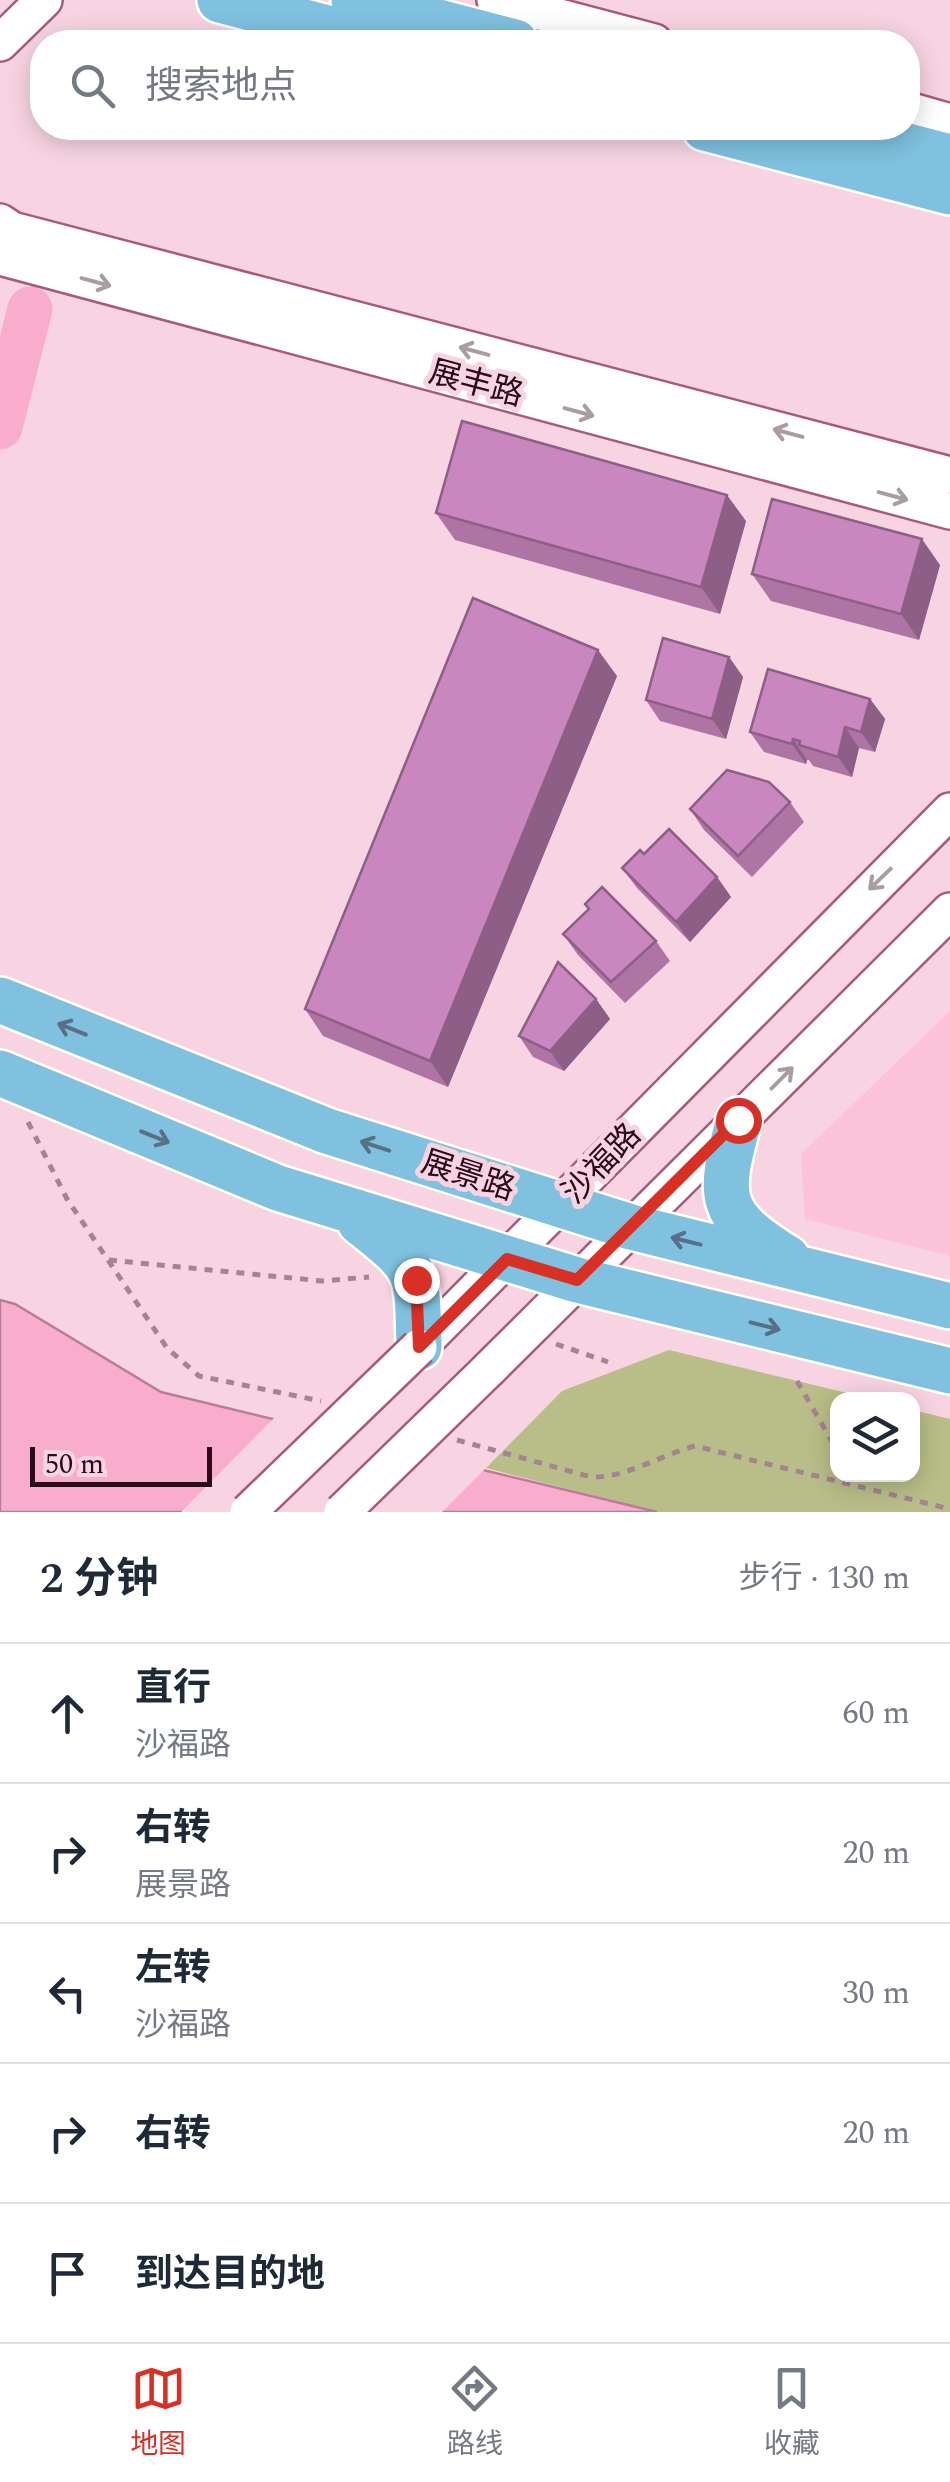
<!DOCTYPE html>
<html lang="zh">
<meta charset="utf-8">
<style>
body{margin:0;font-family:Spectral,"Noto Sans SC",serif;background:#f2f2f3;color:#1f2937}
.controls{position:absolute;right:30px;bottom:30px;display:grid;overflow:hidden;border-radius:20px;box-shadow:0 5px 25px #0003}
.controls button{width:90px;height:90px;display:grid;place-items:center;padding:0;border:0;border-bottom:2px solid #e0e1e3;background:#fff;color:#1f2937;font:50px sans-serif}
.scale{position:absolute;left:30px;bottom:25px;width:182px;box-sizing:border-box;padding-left:10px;border:5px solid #290b1a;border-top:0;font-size:28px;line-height:35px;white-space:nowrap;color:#290b1a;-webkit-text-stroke:8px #f8d4e2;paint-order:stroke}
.stop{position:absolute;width:30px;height:30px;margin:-22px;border:8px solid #d93025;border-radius:50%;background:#fff}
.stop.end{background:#d93025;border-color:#fff;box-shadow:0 2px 10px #0008}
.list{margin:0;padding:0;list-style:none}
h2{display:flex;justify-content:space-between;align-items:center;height:130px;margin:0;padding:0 40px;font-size:42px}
h2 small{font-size:32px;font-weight:400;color:#747a83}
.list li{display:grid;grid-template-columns:65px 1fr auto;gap:30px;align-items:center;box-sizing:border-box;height:140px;padding:0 40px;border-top:2px solid #e0e1e3}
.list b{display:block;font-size:38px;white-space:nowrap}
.list p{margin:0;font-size:32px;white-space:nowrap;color:#747a83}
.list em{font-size:32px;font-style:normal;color:#747a83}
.icon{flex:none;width:55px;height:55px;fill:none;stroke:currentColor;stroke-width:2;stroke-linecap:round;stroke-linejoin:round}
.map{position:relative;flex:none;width:950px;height:1512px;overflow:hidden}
.search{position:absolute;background:#fff;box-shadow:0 5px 25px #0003;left:30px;right:30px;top:30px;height:110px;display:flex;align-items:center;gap:25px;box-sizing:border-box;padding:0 35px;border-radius:40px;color:#747a83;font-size:38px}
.sheet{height:830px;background:#fff}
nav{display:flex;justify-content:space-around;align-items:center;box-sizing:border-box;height:140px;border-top:2px solid #e0e1e3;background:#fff;font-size:28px;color:#747a83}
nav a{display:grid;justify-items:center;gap:5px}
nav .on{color:#d93025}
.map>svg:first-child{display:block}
.built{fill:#fcc2da}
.green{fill:#b9be88}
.water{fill:#f8adcc;stroke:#ba7c97;stroke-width:2.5}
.pier{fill:#f8d4e2}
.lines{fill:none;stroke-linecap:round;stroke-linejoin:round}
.river{stroke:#f8adcc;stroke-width:45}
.minor-casing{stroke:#a85a7d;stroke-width:40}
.major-casing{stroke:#fff;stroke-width:50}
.path{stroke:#a58391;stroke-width:5;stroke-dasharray:8 8;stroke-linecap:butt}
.minor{stroke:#fff;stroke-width:35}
.major{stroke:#7fc1df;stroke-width:45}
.minor-bridge-casing{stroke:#a85a7d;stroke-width:40;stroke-linecap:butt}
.minor-bridge{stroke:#fff;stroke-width:35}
.wall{fill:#ae74a4}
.shaded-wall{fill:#8d5e86}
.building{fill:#ca87bf;stroke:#8d5e86;stroke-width:2.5}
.oneway{stroke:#a99da3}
.oneway2{stroke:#586f86}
.route{stroke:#d93025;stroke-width:12}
.labels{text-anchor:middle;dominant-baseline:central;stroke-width:10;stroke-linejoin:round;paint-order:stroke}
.street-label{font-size:32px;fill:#290b1a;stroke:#f8d4e2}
</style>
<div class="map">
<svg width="950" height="1512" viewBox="0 0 950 1512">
<rect width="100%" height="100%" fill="#f8d4e2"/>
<path class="built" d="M950,1011V1256L805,1219L801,1154Z"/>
<path class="green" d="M669,1350L872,1399L838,1400V1474H912L913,1410L950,1419V1512H657L486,1468L562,1391Z"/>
<path class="water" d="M0,1300L15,1304L161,1392L657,1512H0Z"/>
<path class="pier" d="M278,1414L490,1464L442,1512H181Z"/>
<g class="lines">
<path class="river" d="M0,427L30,309"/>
<defs>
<path id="minor" d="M495,0L654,42
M0,43L44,0
M908,110L950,122
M0,222L12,230L950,475
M0,257L950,511
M419,1347L950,811
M489,1369L950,911"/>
<path id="major" d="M220,0L381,42
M354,0L515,42
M705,128L950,192
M838,128L950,157
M0,1000L327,1131L631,1227L950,1306
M0,1073L278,1188L577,1280L950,1371
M739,1120C718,1197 716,1214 787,1258
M360,1222C421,1270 417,1270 419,1347"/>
</defs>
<use href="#minor" class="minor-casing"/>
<use href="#major" class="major-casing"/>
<path class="path" d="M28,1122L67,1199L167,1348L199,1376L321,1401
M109,1260L322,1281L369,1277
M556,1344L608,1362
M797,1381L838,1452
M457,1440L591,1477C627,1478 660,1455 695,1446L950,1509
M850,1474L857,1486"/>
<use href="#minor" class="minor"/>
<use href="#major" class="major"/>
<defs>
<path id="minor-bridge" d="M248,1512L419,1347
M342,1512L489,1369"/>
</defs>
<use href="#minor-bridge" class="minor-bridge-casing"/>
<use href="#minor-bridge" class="minor-bridge"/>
</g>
<path class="wall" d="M436,513L746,521L720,614L455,540Z
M940,565L919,640L771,601L752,574Z
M729,657L743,677L726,739L660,721L646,700Z
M617,676L448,1087L323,1036L305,1009Z
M870,699L885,719L875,752L859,748L852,777L813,766L809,760H807L806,764L764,752L750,732Z
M790,802L804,822L752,877L704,830L690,809Z
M644,854L717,877L731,897L690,942L637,888L622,868Z
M585,904L656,941L670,961L625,1003L578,955L563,934L589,909Z
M596,999L610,1019L564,1071L533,1057L519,1036Z"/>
<path class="shaded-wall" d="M727,495L746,521L720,614L701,587Z
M922,539L940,565L919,640L901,614Z
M598,650L617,676L448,1087L430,1061Z
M729,657L743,677L726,739L712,719Z
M870,699L885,719L875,752L861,732Z
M845,727L859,748L852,777L838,757Z
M793,739L807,760L806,764L792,744Z
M717,877L731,897L690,942L676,922Z
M596,999L610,1019L564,1071L550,1051Z"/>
<path class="building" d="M462,421L727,495L701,587L436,513Z
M772,499L922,539L901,614L752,574Z
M473,598L598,650L430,1061L305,1009Z
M663,638L729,657L712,719L646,700Z
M768,669L870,699L861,732L845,727L838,757L799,745L800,741L793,739L792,744L750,732Z
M727,770L769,782L790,802L738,856L690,809Z
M669,829L717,877L676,922L622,868L640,850L644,854Z
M602,887L656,941L611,982L563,934L589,909L585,904Z
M558,962L596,999L550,1051L519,1036Z"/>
<defs><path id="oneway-shaft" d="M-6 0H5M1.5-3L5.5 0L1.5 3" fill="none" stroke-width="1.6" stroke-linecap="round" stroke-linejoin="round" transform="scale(2.5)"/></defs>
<g class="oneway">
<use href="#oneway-shaft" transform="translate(96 282) rotate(15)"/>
<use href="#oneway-shaft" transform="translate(474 351) rotate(-165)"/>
<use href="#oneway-shaft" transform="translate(579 412) rotate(15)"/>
<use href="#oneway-shaft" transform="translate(788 433) rotate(-165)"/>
<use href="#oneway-shaft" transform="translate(893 496) rotate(15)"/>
<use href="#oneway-shaft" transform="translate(880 879) rotate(136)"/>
<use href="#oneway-shaft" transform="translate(782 1078) rotate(-45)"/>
</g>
<g class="oneway2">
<use href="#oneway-shaft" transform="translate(72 1029) rotate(-158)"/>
<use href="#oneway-shaft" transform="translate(155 1137) rotate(22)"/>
<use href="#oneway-shaft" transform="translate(375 1146) rotate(-162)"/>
<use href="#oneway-shaft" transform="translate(686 1241) rotate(-166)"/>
<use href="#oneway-shaft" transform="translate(765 1326) rotate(14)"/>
</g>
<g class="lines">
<path class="route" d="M416,1280L419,1347L507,1259L577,1280L738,1120"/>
</g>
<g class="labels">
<g class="street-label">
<text transform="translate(476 384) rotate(15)">展丰路</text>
<text transform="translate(602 1164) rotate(-46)">沙福路</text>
<text transform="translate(468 1176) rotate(18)">展景路</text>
</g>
</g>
</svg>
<div class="controls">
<button><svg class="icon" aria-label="layers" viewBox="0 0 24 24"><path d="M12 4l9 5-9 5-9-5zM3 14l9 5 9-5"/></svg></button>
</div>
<div class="scale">50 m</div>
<div class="stop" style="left:738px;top:1120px"></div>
<div class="stop end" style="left:416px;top:1280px"></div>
<div class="search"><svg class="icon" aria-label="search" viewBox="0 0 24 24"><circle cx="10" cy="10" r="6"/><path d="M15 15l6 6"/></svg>搜索地点</div>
</div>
<section class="sheet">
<h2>2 分钟<small>步行 · 130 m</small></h2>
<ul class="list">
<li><svg class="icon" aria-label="ahead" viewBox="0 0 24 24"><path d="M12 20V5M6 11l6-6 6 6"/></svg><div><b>直行</b><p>沙福路</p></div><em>60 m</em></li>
<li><svg class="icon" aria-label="right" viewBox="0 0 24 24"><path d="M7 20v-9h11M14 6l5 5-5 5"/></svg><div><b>右转</b><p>展景路</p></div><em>20 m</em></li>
<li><svg class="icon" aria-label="left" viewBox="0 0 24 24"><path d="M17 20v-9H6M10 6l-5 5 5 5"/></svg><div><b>左转</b><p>沙福路</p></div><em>30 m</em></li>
<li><svg class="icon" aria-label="right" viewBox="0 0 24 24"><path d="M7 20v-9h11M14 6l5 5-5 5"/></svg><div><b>右转</b></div><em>20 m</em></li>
<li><svg class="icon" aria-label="arrive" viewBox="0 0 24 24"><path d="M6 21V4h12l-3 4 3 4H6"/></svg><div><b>到达目的地</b></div></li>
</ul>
</section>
<nav>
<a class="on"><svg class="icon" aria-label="map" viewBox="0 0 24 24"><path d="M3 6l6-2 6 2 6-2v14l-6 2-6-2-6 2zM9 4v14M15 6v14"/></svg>地图</a>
<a><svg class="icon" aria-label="directions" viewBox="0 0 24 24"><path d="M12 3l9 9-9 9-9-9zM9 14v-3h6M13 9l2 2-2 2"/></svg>路线</a>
<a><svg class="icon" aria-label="saved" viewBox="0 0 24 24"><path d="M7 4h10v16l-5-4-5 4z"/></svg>收藏</a>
</nav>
